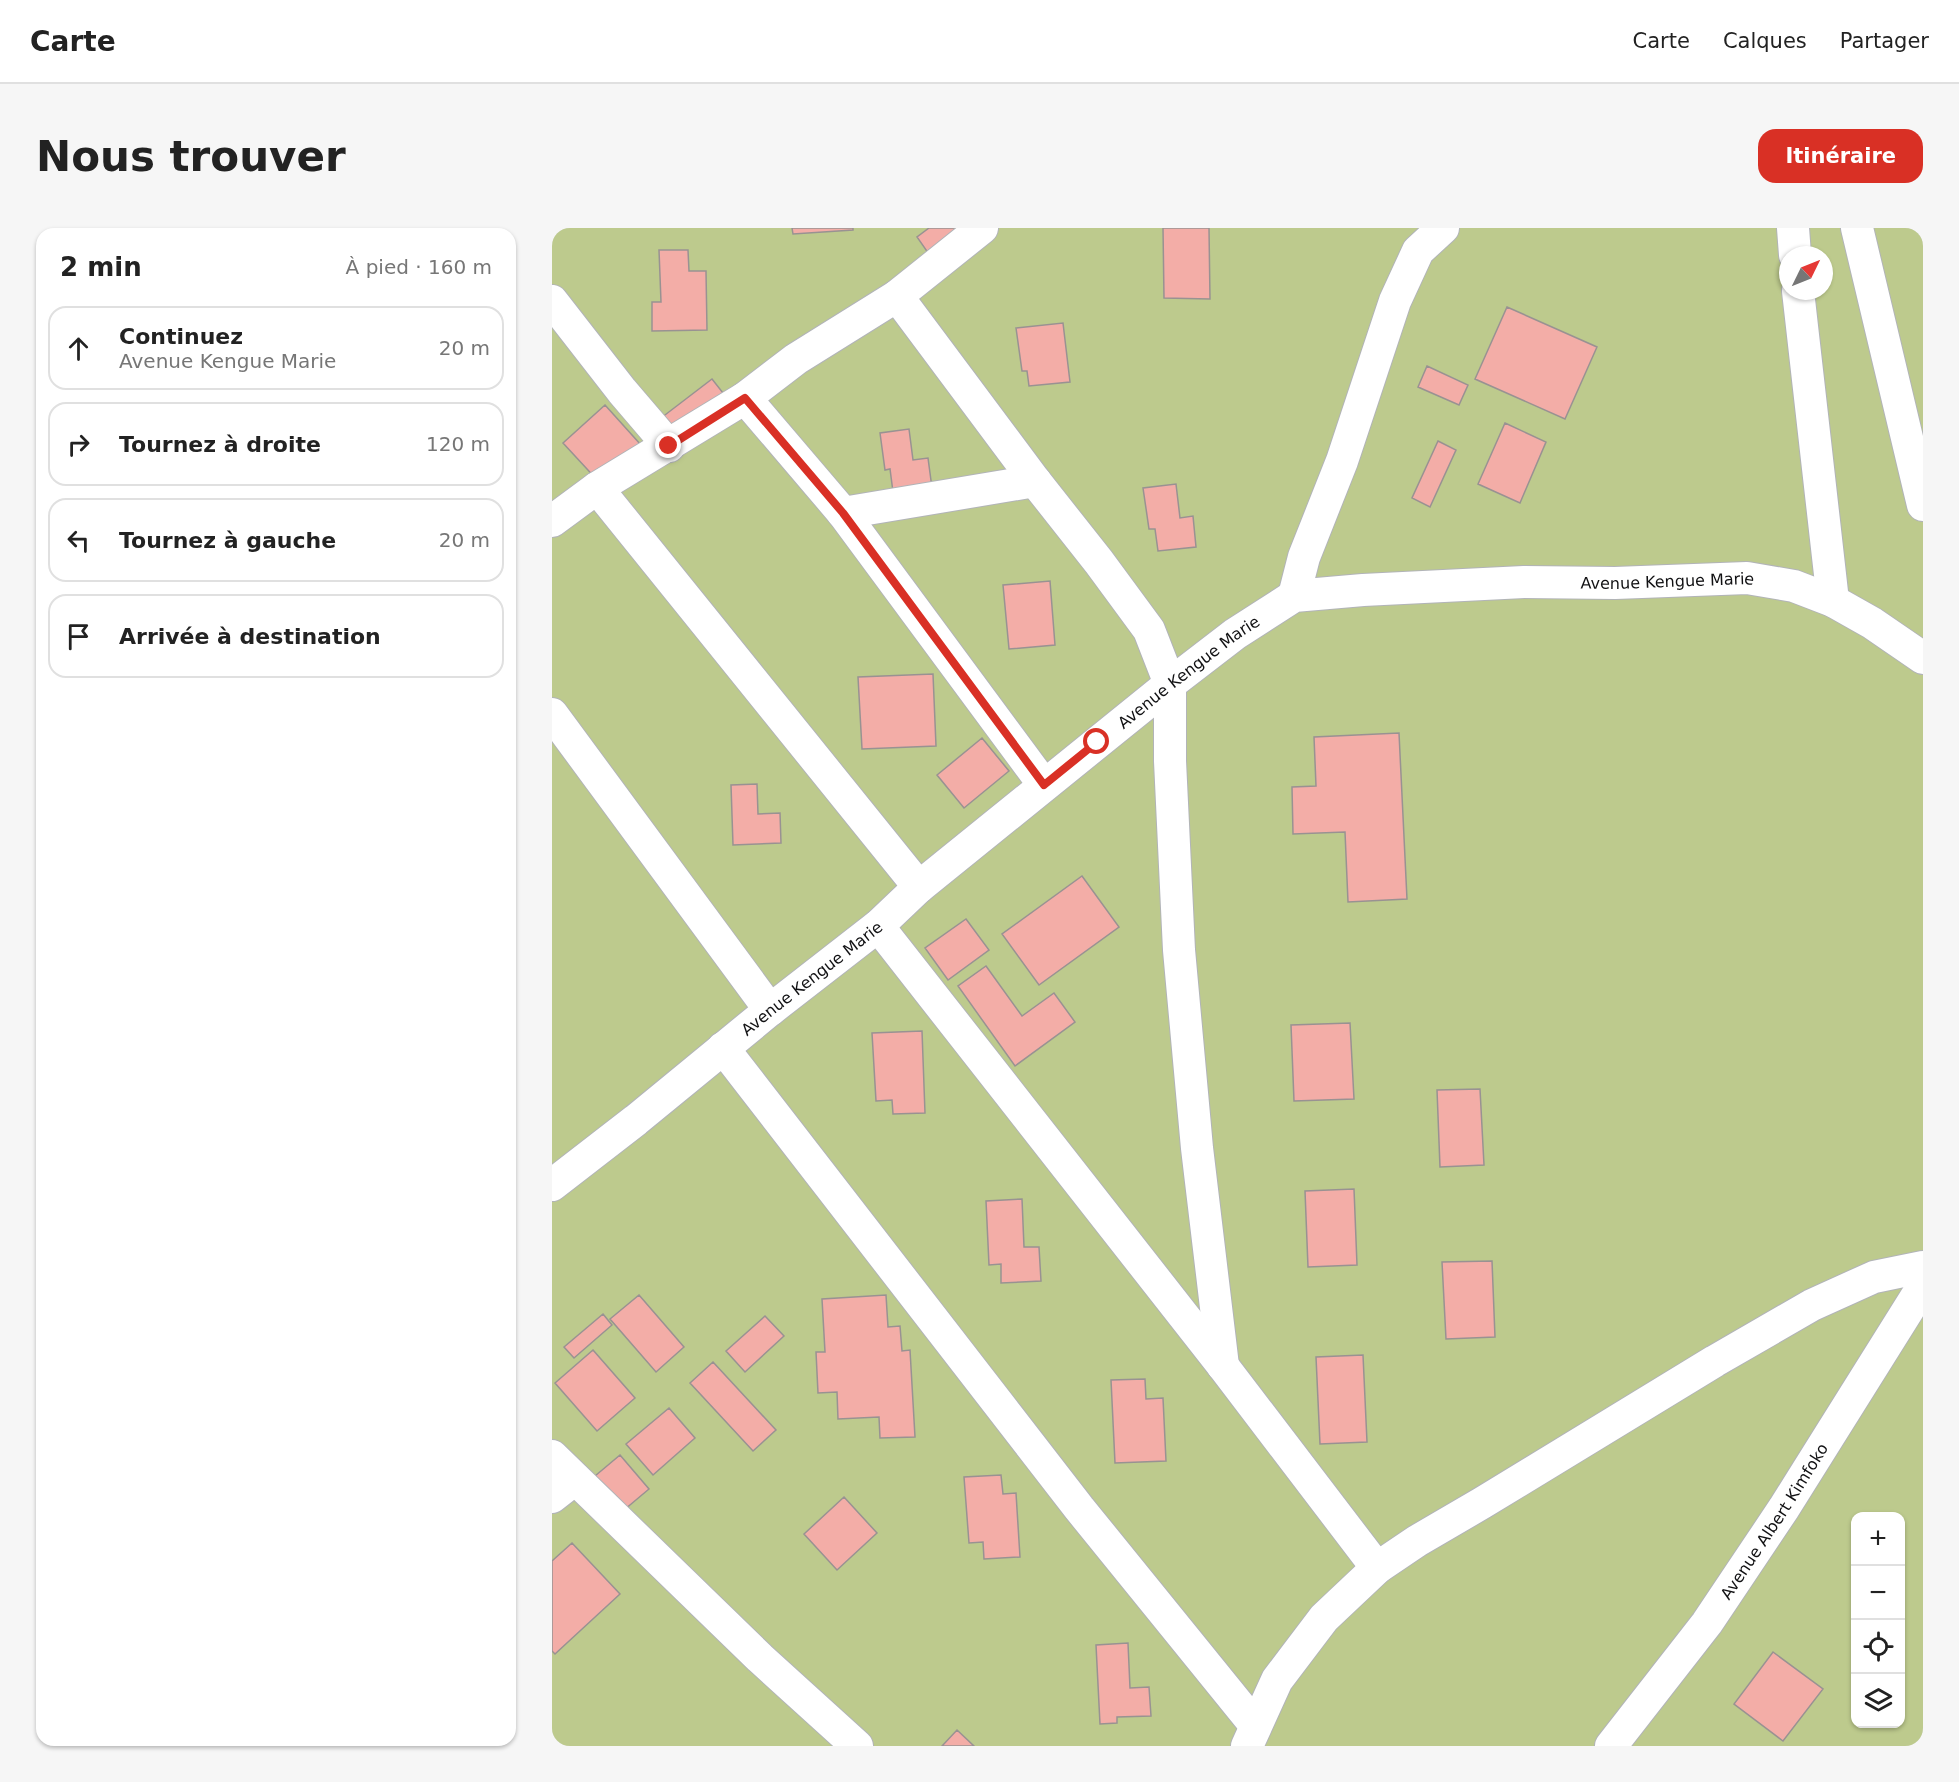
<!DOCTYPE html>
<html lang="fr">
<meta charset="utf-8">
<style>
body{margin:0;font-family:"DejaVu Sans",sans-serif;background:#f6f6f6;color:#222}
.controls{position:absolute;right:18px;bottom:18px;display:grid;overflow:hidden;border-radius:12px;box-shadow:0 2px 4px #0004}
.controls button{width:54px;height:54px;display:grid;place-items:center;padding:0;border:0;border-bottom:2px solid #e0e0e0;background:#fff;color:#222;font:30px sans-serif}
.compass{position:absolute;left:1227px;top:18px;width:54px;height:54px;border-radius:50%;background:#fff;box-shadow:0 2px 4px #0004;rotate:47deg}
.stop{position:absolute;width:18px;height:18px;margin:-14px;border:4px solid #d93025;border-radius:50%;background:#fff}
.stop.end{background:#d93025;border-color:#fff;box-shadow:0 2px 6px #0008}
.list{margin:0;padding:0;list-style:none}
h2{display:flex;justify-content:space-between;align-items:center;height:78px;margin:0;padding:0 24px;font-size:26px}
h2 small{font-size:20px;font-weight:400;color:#767676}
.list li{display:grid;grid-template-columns:39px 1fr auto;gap:18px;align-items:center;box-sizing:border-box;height:84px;margin:0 12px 12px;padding:0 12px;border:2px solid #e0e0e0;border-radius:18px}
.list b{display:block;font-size:22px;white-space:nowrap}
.list p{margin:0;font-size:20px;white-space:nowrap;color:#767676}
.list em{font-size:20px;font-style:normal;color:#767676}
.icon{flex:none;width:33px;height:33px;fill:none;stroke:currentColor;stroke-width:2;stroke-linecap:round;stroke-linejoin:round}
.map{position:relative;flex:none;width:1371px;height:1518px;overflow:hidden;border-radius:18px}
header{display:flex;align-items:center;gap:36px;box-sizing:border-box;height:84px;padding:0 30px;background:#fff;border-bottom:2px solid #e0e0e0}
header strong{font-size:28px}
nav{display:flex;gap:33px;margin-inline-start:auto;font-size:21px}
.intro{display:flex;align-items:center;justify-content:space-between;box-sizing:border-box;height:144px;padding:0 36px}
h1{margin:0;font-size:42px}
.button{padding:15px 27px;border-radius:18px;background:#d93025;color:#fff;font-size:21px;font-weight:700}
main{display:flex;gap:36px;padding:0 36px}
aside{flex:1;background:#fff;border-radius:18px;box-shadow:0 2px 4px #0004}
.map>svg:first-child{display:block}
.green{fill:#bdca8d;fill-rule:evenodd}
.building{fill:#f3ada7;stroke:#999292;stroke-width:1.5}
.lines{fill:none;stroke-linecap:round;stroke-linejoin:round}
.minor-casing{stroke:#b2b4b8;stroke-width:34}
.minor{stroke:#fff;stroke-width:32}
.route{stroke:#d93025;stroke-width:8}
.labels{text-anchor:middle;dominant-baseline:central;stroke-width:4.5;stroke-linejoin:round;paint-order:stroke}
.street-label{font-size:16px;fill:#111113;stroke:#fff}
</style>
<header>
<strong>Carte</strong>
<nav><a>Carte</a><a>Calques</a><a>Partager</a></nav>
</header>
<div class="intro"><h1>Nous trouver</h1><a class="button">Itinéraire</a></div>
<main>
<aside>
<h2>2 min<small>À pied · 160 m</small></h2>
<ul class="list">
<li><svg class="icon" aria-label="ahead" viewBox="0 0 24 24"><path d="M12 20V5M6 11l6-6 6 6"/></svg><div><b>Continuez</b><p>Avenue Kengue Marie</p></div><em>20 m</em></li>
<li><svg class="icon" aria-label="right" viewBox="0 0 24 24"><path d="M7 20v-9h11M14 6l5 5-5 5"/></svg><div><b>Tournez à droite</b></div><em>120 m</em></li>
<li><svg class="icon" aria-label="left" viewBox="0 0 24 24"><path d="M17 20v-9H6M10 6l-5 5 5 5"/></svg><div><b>Tournez à gauche</b></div><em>20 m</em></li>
<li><svg class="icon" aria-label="arrive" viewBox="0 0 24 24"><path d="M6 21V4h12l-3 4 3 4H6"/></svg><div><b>Arrivée à destination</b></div></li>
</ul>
</aside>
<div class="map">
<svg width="1371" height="1518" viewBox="0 0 1371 1518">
<rect width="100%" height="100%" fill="#e4e6ec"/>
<path class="green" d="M0,0H1371V1518H0ZM1236,27H1272V63H1236ZM1304,1288H1348V1496H1304Z"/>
<path class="building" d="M240,0H301V2L241,6Z
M377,0H420L379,29L365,9Z
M611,0H657L658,71L612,70Z
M107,22H136L137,43H154L155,102L100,103V74H109Z
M955,79L1045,119L1013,191L923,151Z
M511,95L518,154L477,158L475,143H470L464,100Z
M875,138L916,157L907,177L866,159Z
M160,151L175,170L125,209L109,190Z
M53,177L89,217L47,254L11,215Z
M953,195L994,214L968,275L926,256Z
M357,201L361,232L376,230L380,260L341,264L338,241L333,242L328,205Z
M886,213L904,222L878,279L860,270Z
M624,256L628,290L641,288L644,319L606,323L603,301H597L591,260Z
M498,353L503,417L457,421L451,357Z
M381,446L384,518L310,521L306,449Z
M847,505L855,671L796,674L793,604L741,606L740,559L764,558L762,509Z
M430,510L457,543L412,580L385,547Z
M205,556L206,586L228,585L229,615L181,617L179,557Z
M530,648L567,699L487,757L450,706Z
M414,691L437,722L396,752L373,720Z
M434,738L470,788L502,765L523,794L463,838L406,758Z
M798,795L802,871L742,873L739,797Z
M370,803L373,885L341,886L340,872L324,873L320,805Z
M928,861L932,937L888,939L885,862Z
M802,961L805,1037L756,1039L753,963Z
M470,971L472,1019H487L489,1053L449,1055V1036L437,1037L434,973Z
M940,1033L943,1109L894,1111L890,1034Z
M87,1067L132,1119L104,1144L58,1091Z
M334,1067L336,1099L348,1098L350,1123L358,1122L363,1209L328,1210L327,1189L286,1191L285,1164L266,1165L264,1124H273L270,1071Z
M51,1086L60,1097L22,1130L12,1119Z
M213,1088L232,1108L193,1144L174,1123Z
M41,1122L83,1170L45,1203L3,1155Z
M811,1127L815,1214L768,1216L764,1129Z
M161,1134L224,1202L201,1223L138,1155Z
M593,1151L594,1171L611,1170L614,1233L563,1235L559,1152Z
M117,1180L143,1210L101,1247L74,1216Z
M68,1227L97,1261L72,1282L43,1248Z
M449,1247L451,1266L464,1265L468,1329L432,1331L431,1314L417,1315L412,1249Z
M292,1269L325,1305L285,1342L252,1306Z
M20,1315L68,1366L3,1426L0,1423V1333Z
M576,1415L578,1460L597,1459L599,1488L565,1489V1495L548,1496L544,1417Z
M1221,1424L1271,1461L1231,1513L1182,1476Z
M405,1502L422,1518H390Z"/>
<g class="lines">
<defs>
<g id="minor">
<path d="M1241,0L1243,27"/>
<path d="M1305,0L1371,277"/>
<path d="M1246,63L1281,373"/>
<path d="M345,68L483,253L547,334L597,402L618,456V533L627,722L645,920L671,1138"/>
<path d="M0,73L70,163L117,218"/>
<path d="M193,170L291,285L492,557"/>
<path d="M45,260L367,659"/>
<path d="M291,285L483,253"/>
<path d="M0,293L45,260L193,170L244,131L345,68L430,0"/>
<path d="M742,368L752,329L790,233L843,73L866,23L891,0"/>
<path d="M0,486L218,782"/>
<path d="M326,698L671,1138L825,1340"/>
<path d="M171,820L527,1280L703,1497"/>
<path id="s1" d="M0,957L84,892L218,782L326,698L367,659L618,456L683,406L742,368L811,362L972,354L1063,355L1195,350L1242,358L1281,373L1320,395L1371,430"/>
<path d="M0,1228L208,1430L305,1518"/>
<path d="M0,1269L23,1251"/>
<path d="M695,1518L725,1452L772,1390L825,1340L865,1313L930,1275L1163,1133L1260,1077L1322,1049L1371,1039"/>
<path id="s2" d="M1059,1518L1155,1395L1232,1280L1371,1058"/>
</g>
</defs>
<use href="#minor" class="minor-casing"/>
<use href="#minor" class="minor"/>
</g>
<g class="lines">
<path class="route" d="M117,218L193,170L291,285L492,557L545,514"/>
</g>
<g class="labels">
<g class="street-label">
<text stroke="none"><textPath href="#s1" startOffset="1322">Avenue Kengue Marie</textPath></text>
<text stroke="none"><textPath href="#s1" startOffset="818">Avenue Kengue Marie</textPath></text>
<text stroke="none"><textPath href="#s1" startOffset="332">Avenue Kengue Marie</textPath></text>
<text stroke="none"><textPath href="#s2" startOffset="278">Avenue Albert Kimfoko</textPath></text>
</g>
</g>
</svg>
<div class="controls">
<button>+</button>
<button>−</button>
<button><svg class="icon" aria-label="locate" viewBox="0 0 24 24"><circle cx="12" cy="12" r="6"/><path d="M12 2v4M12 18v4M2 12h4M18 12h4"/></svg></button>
<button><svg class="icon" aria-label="layers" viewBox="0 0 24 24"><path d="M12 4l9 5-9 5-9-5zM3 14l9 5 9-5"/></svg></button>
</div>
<svg class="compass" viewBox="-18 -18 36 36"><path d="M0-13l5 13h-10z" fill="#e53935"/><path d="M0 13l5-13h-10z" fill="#767676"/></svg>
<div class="stop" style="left:545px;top:514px"></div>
<div class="stop end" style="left:117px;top:218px"></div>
</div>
</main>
